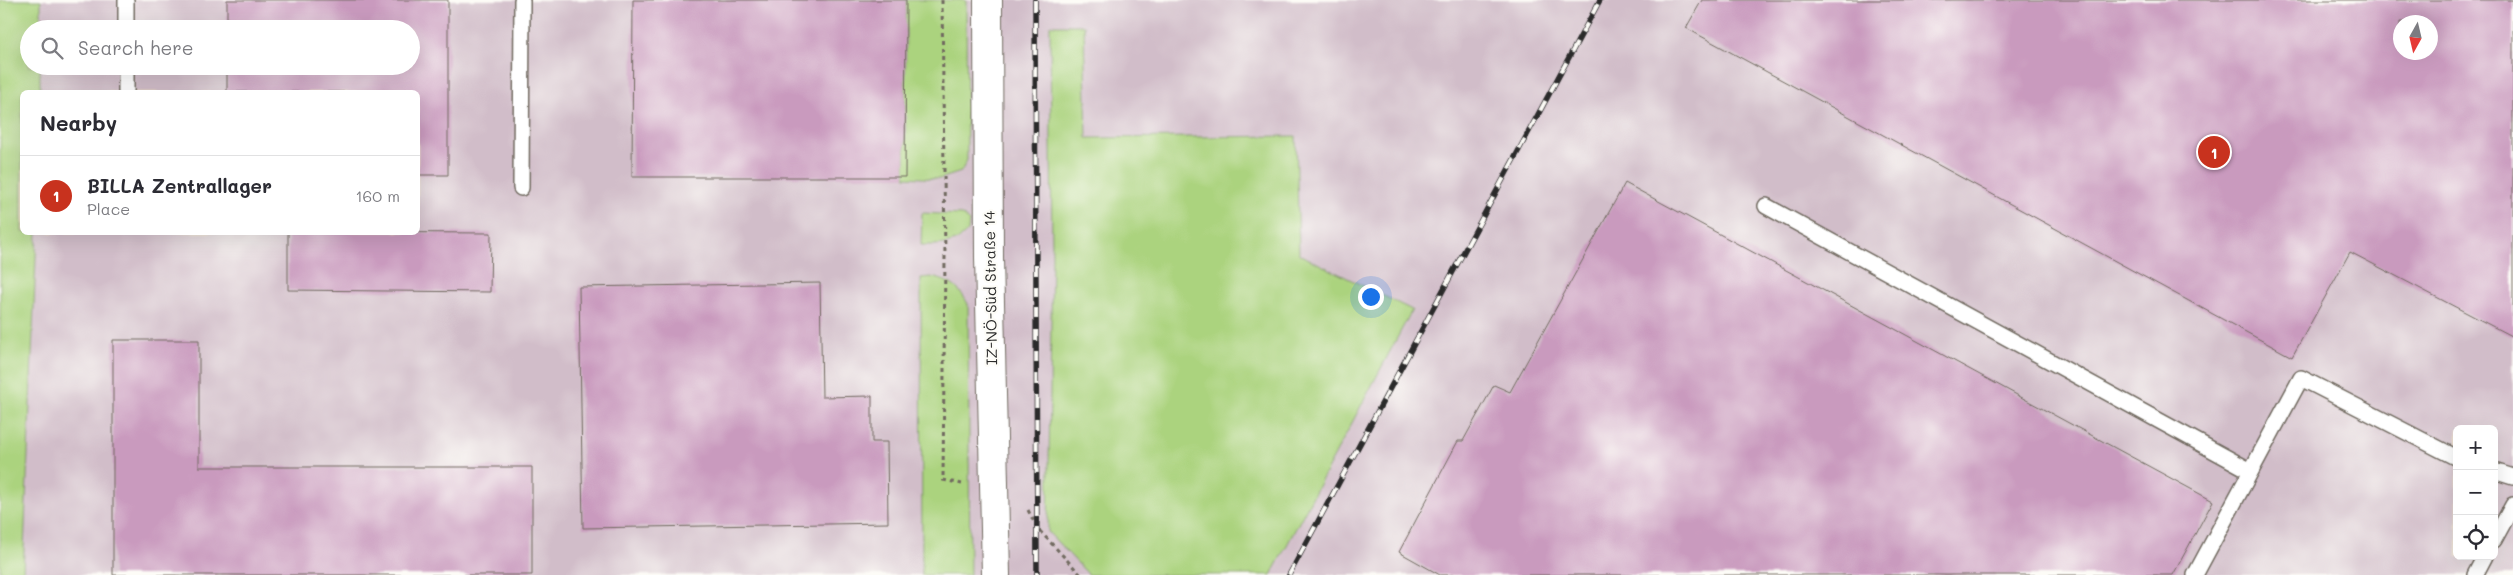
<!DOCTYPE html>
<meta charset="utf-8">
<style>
body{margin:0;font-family:Mali,sans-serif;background:#f7f7f7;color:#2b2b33}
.controls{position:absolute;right:15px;bottom:15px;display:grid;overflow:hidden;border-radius:8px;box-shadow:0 5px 20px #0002}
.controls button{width:45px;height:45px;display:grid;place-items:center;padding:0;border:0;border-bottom:1px solid #e1e1e2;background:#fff;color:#2b2b33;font:25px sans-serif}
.compass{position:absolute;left:2393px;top:15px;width:45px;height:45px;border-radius:50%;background:#fff;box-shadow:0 5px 20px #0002;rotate:188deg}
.you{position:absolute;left:1370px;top:296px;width:18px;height:18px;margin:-12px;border:4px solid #fff;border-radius:50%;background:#1a73e8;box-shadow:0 0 0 8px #1a73e833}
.badge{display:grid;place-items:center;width:32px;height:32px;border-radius:50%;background:#c8321e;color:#fff;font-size:16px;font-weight:700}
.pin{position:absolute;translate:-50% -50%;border:2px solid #fff;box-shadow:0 1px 5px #0006}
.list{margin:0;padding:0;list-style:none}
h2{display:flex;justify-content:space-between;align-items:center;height:65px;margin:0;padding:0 20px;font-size:21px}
h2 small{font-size:16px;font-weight:400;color:#7c7c81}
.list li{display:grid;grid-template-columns:32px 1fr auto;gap:15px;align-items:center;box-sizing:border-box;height:80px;padding:0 20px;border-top:1px solid #e1e1e2}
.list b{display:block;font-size:19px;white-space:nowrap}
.list p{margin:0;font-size:16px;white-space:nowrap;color:#7c7c81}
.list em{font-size:16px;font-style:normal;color:#7c7c81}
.icon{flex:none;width:28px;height:28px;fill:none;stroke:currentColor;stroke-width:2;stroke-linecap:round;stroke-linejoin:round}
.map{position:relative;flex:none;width:2513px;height:575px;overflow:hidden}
.search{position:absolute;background:#fff;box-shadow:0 5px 20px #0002;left:20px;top:20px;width:400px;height:55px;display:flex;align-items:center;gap:12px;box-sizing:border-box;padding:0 18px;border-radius:28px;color:#7c7c81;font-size:19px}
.panel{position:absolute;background:#fff;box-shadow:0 5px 20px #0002;left:20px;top:90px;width:400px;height:145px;border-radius:8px}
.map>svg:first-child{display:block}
.industrial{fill:#d1bdc9;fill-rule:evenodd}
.green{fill:#abd37e;stroke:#6b7f54}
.building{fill:#c99abe;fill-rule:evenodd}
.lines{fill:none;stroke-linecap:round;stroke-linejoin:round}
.lane-casing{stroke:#716a60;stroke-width:18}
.street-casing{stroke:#716a60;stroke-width:30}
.path{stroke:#716a60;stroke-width:3;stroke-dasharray:4 4;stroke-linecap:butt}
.lane{stroke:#fff;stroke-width:15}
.street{stroke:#fff;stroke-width:28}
.rail-casing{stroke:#2b2b2b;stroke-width:5.5}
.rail{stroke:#fdfcf7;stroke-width:4;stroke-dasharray:11;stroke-linecap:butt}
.labels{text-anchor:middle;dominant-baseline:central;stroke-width:4.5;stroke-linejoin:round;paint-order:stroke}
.street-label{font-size:15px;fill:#2b2b2b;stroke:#fdfcf7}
</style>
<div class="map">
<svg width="2513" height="575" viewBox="0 0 2513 575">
<rect width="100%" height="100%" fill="#fdfcf7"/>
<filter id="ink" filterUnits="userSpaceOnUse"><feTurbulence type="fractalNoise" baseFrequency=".02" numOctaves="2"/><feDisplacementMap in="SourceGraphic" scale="10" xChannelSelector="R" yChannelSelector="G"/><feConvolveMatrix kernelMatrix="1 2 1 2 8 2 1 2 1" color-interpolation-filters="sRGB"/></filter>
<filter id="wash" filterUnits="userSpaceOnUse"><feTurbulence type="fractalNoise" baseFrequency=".0096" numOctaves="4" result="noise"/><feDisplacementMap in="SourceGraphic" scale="20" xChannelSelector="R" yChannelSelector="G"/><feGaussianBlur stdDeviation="1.12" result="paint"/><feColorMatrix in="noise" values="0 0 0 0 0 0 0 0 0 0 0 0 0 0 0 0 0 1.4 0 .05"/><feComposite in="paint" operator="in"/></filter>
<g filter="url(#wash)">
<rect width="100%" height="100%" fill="#f2e0c3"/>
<path class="industrial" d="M41,0H2513V575H23L37,233L418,232V92H40V66H411V29H41ZM2400,22H2430V52H2400ZM2457,429H2494V556H2457Z"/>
<path class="green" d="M0,0H41V29H29V66H40V92H22V232L37,233L23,575H0Z
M906,0H966L967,160L961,172L940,179L905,177Z
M1050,25H1084L1087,138L1296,136L1299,254L1412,310L1271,575H1089L1048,532L1052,254Z
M922,213L962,215L969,221L968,231C955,246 940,245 921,245Z
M931,277C950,281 959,287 968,304L970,575H922L921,278Z"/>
<g id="blocks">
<path class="building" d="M227,0H448V175H418V92H227V66H411V29H227Z
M633,0H906L905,177H632Z
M1702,0H2513V337L2350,252L2292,357L1686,28ZM2400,22H2430V52H2400Z
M1625,183L2213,501L2173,575H1440L1399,552L1458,441H1463L1494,385L1510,392Z
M288,232L491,233L490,292L288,290Z
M820,283L822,397L872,396V442H887L888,523L583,528L579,287Z
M113,340H199V467H532V575H113Z"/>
</g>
</g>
<g filter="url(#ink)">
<use href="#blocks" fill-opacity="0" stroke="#716a60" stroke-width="1"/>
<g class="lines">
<defs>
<path id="lane" d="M126,29V0
M126,92V66
M521,188L522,0
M1766,206L2251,471
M2494,471L2513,477
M2494,540L2513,505
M2195,575L2301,378L2457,458
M2475,575L2485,556"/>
<path id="street" d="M988,0L989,257L996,575"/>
</defs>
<use href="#lane" class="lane-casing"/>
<use href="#street" class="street-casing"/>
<path class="path" d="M942,0L945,257L943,480L962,484
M1028,510L1037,528L1081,575"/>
<use href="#lane" class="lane"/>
<use href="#street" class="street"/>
<defs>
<path id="rail" d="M1035,0L1037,575
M1289,575L1600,0"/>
</defs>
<use href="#rail" class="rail-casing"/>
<use href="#rail" class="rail"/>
</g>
</g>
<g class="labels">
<g class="street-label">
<text transform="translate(990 288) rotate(-91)">IZ-NÖ-Süd Straße 14</text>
</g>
</g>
</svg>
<div class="controls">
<button>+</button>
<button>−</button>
<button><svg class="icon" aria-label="locate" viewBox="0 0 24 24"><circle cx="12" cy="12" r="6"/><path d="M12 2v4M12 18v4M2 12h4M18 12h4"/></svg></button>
</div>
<svg class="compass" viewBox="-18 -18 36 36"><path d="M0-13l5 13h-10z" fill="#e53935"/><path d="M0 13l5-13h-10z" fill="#7c7c81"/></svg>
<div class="you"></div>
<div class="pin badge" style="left:2214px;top:152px">1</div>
<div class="search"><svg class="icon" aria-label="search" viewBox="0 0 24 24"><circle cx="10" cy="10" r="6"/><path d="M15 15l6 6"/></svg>Search here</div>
<section class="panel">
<h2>Nearby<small></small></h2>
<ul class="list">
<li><span class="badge">1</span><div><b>BILLA Zentrallager</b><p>Place</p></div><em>160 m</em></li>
</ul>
</section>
</div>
